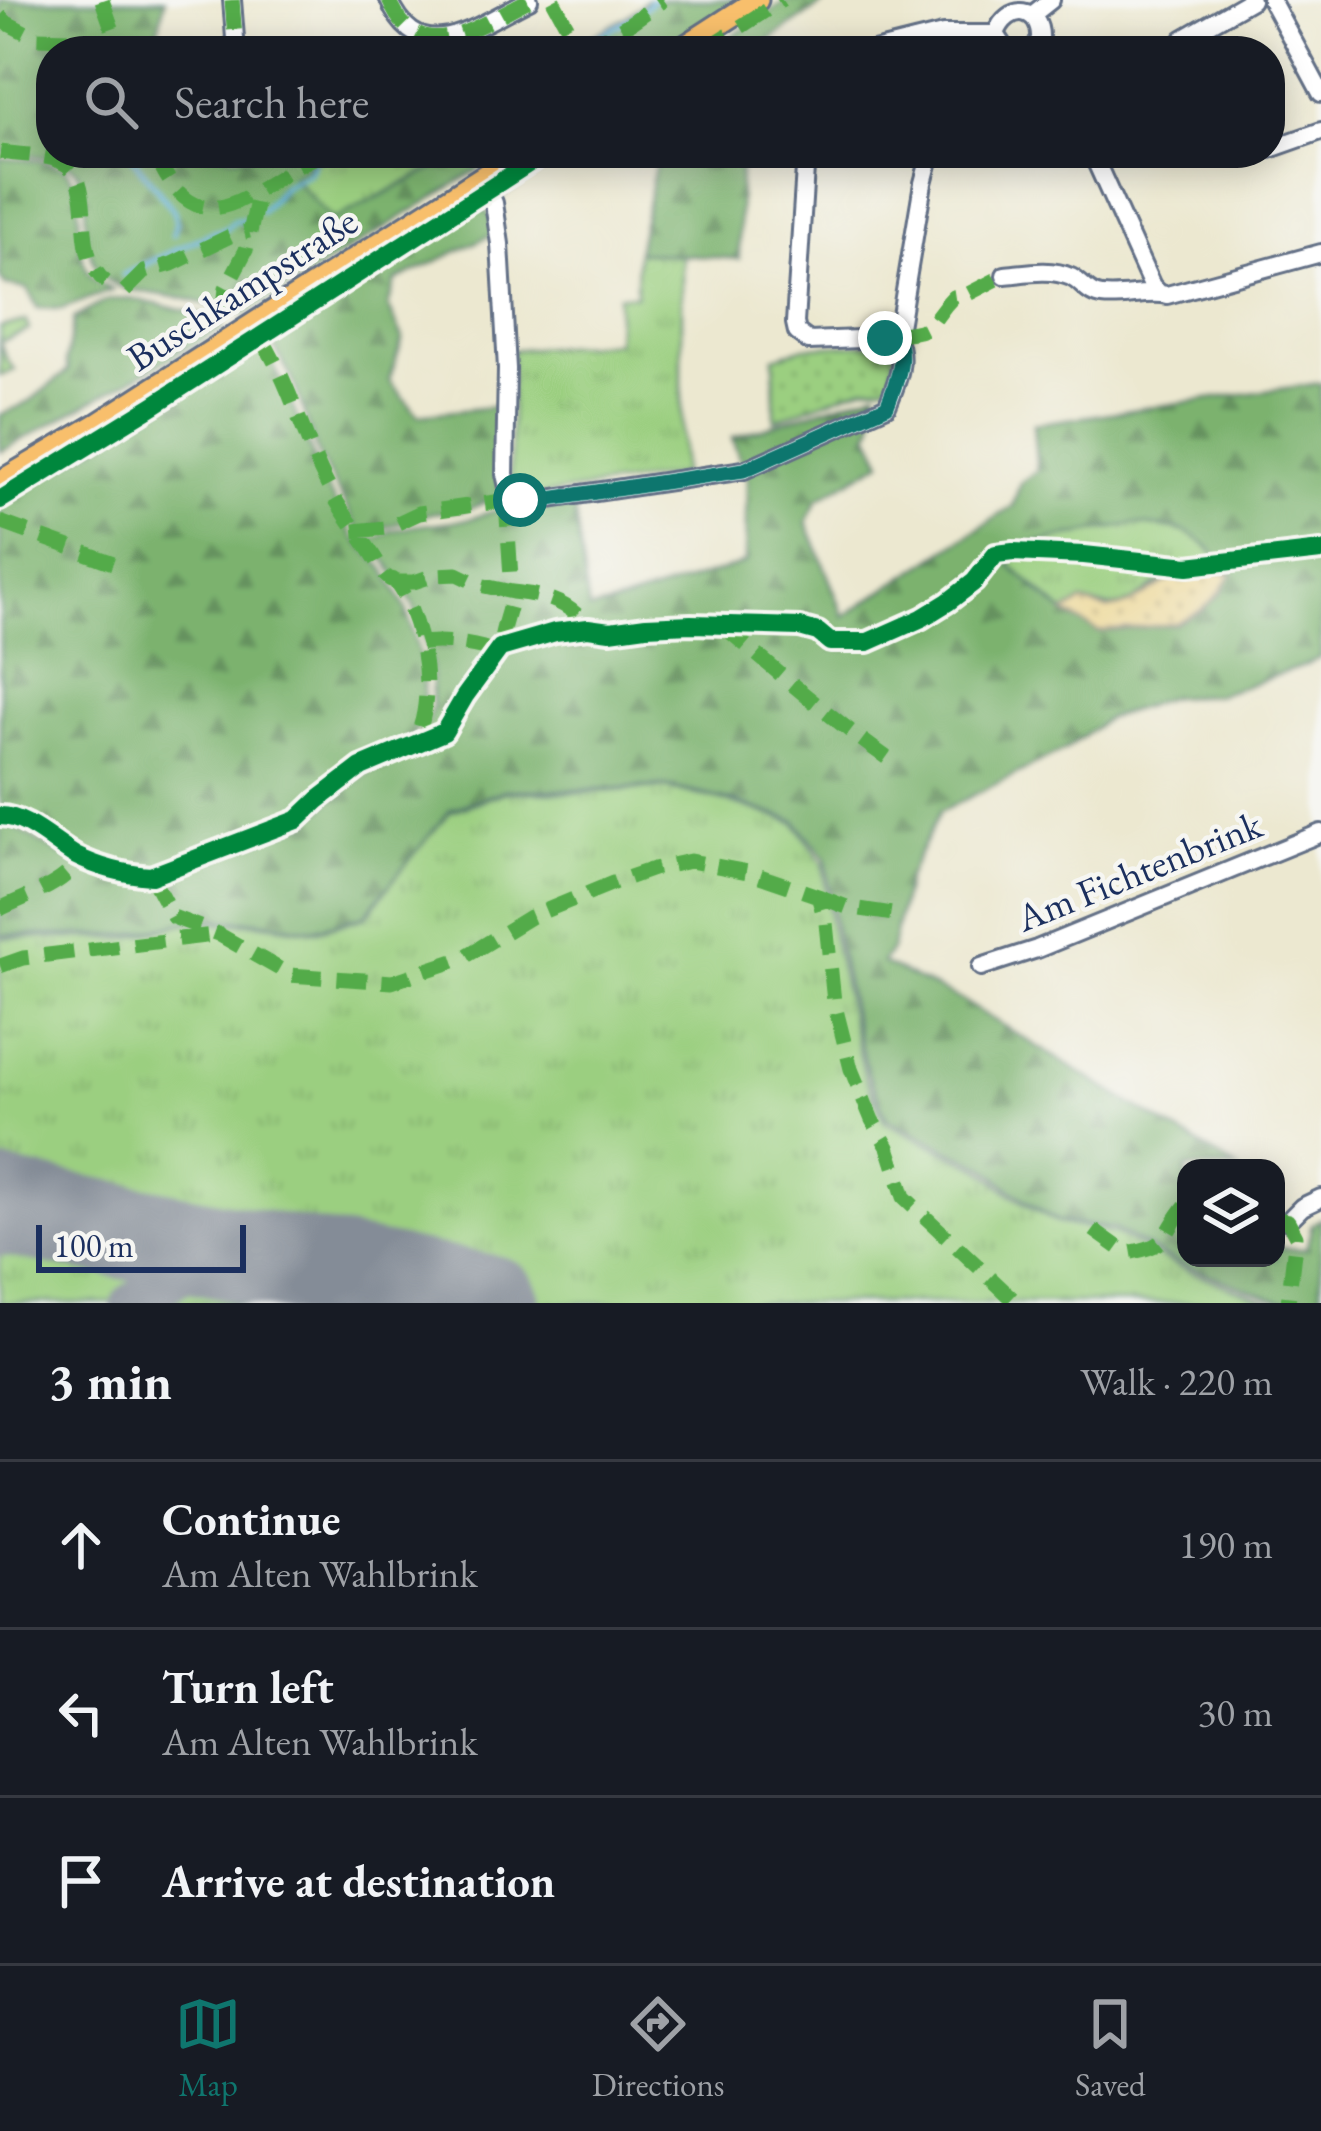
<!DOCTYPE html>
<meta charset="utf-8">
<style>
body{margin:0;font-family:"EB Garamond",serif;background:#242831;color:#f1f3f6}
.controls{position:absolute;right:36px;bottom:36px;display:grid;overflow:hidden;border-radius:24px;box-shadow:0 6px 30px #0003}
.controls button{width:108px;height:108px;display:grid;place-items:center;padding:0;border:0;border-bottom:3px solid #363941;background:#171b24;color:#f1f3f6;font:60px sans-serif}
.scale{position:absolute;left:36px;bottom:30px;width:210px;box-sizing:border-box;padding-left:12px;border:6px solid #1b2f5e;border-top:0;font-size:33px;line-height:42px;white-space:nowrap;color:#1b2f5e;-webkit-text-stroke:9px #f6f6f2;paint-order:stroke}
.stop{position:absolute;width:36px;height:36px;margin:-27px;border:9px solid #0f766e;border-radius:50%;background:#fff}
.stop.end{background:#0f766e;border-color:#fff;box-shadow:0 3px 12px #0008}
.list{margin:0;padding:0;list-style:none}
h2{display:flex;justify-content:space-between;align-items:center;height:156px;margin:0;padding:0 48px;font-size:51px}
h2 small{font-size:39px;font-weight:400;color:#9ea1a6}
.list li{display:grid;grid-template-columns:78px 1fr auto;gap:36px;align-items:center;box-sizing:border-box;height:168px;padding:0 48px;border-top:3px solid #363941}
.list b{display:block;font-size:45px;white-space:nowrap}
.list p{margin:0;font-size:39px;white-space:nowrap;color:#9ea1a6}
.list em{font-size:39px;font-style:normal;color:#9ea1a6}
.icon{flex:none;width:66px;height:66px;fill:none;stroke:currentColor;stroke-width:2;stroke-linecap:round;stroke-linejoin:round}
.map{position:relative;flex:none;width:1321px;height:1303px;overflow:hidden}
.search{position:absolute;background:#171b24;box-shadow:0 6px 30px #0003;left:36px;right:36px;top:36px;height:132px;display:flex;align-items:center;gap:30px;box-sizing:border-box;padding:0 42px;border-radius:48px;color:#9ea1a6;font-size:45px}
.sheet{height:660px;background:#171b24}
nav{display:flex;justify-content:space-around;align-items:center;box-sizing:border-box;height:168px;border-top:3px solid #363941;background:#171b24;font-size:33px;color:#9ea1a6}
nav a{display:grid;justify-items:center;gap:6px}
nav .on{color:#0f766e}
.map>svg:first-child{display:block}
.grass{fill:url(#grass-tufts);stroke:#5b7f6f;stroke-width:3}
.forest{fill:url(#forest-firs);stroke:#4c7066;stroke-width:3;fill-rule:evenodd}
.sand{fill:url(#sand-dots);stroke:#84847e;stroke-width:3}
.park{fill:url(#park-dots);stroke:#5b7f6f;stroke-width:3}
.garden{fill:url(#garden-furrows);stroke:#5b7f6f;stroke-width:3}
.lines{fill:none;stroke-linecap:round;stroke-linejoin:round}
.stream{stroke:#67b4e1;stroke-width:4.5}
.taxiway{stroke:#848c97;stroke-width:39}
.runway{stroke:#848c97;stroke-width:96}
.minor-casing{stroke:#647086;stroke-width:22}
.major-casing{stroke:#647086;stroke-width:27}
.minor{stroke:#fff;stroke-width:16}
.major{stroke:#f8bf6c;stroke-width:21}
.quiet{stroke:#52ab49;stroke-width:15;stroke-dasharray:30 15;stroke-linecap:butt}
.cycleway-casing{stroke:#f6f6f2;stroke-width:26}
.cycleway{stroke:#00873e;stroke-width:18}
.route{stroke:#0f766e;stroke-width:15}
.labels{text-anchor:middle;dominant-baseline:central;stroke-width:9;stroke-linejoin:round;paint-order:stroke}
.street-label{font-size:39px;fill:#1b2f5e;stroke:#f6f6f2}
</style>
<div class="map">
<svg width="1321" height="1303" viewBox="0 0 1321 1303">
<defs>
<pattern id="grass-tufts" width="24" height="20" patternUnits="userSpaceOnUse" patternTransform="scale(3)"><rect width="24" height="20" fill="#9bcf80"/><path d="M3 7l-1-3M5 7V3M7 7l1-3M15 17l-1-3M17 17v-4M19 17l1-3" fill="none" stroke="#85b271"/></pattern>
<pattern id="forest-firs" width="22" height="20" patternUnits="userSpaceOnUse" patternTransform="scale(3)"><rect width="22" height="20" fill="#7cb26e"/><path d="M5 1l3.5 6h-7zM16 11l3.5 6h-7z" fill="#65915e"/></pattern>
<pattern id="sand-dots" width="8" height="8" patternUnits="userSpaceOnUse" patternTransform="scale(3)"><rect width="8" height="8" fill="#eeda9e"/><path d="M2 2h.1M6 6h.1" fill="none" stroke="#ccbb8a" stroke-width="1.8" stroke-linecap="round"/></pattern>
<pattern id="park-dots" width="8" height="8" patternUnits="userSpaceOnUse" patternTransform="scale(3)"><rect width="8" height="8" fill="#9bcf80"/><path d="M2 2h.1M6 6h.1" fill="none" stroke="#85b271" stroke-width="1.8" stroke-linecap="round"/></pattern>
<pattern id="garden-furrows" width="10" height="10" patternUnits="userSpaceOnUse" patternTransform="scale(3)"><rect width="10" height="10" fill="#9bcf80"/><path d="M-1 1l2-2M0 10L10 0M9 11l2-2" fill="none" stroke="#85b271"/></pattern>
</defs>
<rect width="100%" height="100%" fill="#f6f6f2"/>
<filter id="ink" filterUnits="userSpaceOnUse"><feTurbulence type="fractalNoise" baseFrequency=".00833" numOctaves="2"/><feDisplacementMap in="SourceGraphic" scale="24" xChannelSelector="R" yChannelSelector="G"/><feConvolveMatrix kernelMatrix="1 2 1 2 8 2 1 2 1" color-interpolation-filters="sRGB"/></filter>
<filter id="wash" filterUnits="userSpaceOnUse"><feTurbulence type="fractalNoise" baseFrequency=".004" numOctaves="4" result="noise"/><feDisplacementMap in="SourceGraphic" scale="48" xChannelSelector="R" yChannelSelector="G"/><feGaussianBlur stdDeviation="2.7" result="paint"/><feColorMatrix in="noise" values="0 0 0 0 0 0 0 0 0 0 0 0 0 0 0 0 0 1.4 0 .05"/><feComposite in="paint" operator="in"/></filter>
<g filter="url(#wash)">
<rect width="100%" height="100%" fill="#ece8d0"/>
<path class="grass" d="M342,153H437L432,169L332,220L291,177L317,160Z
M637,252L682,255V474L531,497L519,491L510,479L512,350L616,342L618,295H636Z
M1134,524C1190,530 1194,528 1232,573C1215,571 1198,568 1182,573C1135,586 1142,619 1082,602L1064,613L1009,564L1028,544Z
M664,788L725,801L795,823L823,863L830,924L853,1029L865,1077L885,1122L981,1169L1013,1196L1057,1223L1113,1233L1181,1268L1273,1303H0V938H128L186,923H257L315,931L366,917L404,865L450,812L506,792L577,793Z"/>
<path class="forest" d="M0,0H165L155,45L163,51H51V153H227L228,156H287L288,153H342L317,160L292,177L332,220L432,170L437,153H505L245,315L187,299L124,289L107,280L98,272L86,242L85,193L77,171L61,159L0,151V65L4,64L0,59Z
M647,0H741L663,51H560L573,44L576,46L628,16Z
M788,0H829L753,51H709Z
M551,153H570L496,200L495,190Z
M658,153H740L739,259L637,252Z
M0,158C15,160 45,159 58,165C96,181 64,254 96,281C101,285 107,287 113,290L61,309L37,308L28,289L5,285L0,277Z
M477,207L490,214L493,234L396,281L388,306L403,338L389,380L418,415L501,406L499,498L465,510L432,513L377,530L359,532L317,452L293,381L273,345L276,337Z
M129,298L214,317L224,328L0,452V415L29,402L68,371L66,361L74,318L108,300Z
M258,349L265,350L283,383L323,481L355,539L384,568L406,609L423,667L424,702L418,728L406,745L359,762L295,816L148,876L103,867L64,848L33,822L0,804V505Z
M1321,383V657L1304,666L1217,695L1170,697L1106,719L1066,749L940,812L907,878L892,948L882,963L961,1000L1237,1168H1186V1258H1276V1248L1306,1249L1312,1224L1321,1219V1303L1281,1301L1180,1264L1113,1229L1058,1221L1015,1193L985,1167L887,1119L868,1074L856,1029L834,925L826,859L796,821L725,799L665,786L578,790H505L450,810L365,915L313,929L258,921L230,920L184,922L128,935H0V822L13,826L82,867L143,884L308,822L341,791L374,768L408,756L423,733L432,706L431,664L414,607L389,564L361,538H377L391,531L414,526L469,519L506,507L574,508L589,610L610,606L745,563L747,479L732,438L877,391L873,426L869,433L883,461L818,499L807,522L844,616L1013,506L1020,483L1037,471L1033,424ZM1134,524C1190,530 1194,528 1232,573L1175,624L1099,631L1064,613L1009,565L1028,544Z"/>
<path class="sand" d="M1204,570L1232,573L1221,592L1200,611L1175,624L1099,632L1064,613L1082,602L1108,609L1127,605L1181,573Z"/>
<path class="park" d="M887,343L895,346L892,379L884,385L865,386L775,420L774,357L805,347Z"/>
<path class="garden" d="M26,321L29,330L0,342L8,362L15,370L0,376V327Z"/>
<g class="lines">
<path class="stream" d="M585,44L635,16L653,0
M129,153L174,211L176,223L173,235
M261,212L283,187L309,173L313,164
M123,275L209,234L226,229L234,221L244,220"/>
<path class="taxiway" d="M135,1234C165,1245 184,1263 155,1290
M131,1303C170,1282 209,1253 254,1257"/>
<path class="runway" d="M0,1207L492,1303"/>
</g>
</g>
<g filter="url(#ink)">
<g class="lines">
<defs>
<path id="minor" d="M232,0L236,51
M389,0C420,73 479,24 529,0
M1271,0L1321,93
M1032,15L1051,0
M874,51L943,34H996
M1007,51L996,34C1008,2 1042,6 1040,40L1032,51
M1176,51L1183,39L1251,0
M1270,149L1321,131
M806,153L795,323L797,332L809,341L885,338L895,334L899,327L923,183L931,153
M1092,153L1152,286L1159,293
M1224,153L1235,158L1257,153
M483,178L494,203L500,244L507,369L505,474L508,487L516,499L535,501L744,470L887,406C898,380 907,360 895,334
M1005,275C1027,273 1050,268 1071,277C1083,283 1088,295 1102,296C1123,299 1149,290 1167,295L1321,253
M981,967L1037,949L1321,833
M1288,1221L1302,1207L1321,1198"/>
<path id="major" d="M678,51L757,0
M0,482L98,424L520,153"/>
</defs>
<use href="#minor" class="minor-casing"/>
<use href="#major" class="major-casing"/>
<use href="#minor" class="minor"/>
<use href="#major" class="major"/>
<path class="quiet" d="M102,0L120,51
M232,0L236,51
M389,0C420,73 479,24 529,0
M553,0L581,51
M0,16L7,23L36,38L72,39L119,47L236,50
M582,51L629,24L663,0
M703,51L782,0
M0,152C18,155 42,154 59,161C102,177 67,252 106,282
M155,153C203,265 260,174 327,153
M125,291L144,272L172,264L230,236L249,231
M223,317L226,288L246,250L259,192
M895,334C939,332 927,323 953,297L966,295L1005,275
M260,336C289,382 302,433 325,480C339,509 358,532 375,558C379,564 381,570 385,575C396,587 389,572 398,586C424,623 439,708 411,745
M516,499L507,517L512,592C543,595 570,601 588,628
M0,522L116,564
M354,531L387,528L419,513L516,499
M397,582H414L435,575L457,574L480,585L512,592C510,612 501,628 500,648
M723,626C778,672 831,719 890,760
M420,644C436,639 479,644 494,652
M151,876L173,917L218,934L290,975L392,982L463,958L530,917L613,883L653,869L690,861L748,872L818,896L826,923L834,1002L851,1069L872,1120L888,1147L904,1197L1017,1303
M818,896L847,907L893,914
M0,909C28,895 63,886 81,858
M0,966L23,958L213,935
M1276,1219L1288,1221L1296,1236L1288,1303
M1094,1230L1126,1253C1172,1246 1160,1237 1186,1205"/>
<defs>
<path id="cycleway" d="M0,500L154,405L545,153
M0,816C27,816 53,843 76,856C100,868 124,874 151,876L297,820L318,800L361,767L444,732L465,696L500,648L555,632L588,628L610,631L646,626L691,624L800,627L818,632L830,642H868L922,618L948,602L974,582L996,554L1013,552L1084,555L1188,566L1321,551"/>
</defs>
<use href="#cycleway" class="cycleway-casing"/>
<use href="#cycleway" class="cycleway"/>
</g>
</g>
<g class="lines" filter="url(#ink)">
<path class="route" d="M520,500L536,501L744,470L887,406C897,380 907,360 896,334L885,338"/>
</g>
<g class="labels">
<g class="street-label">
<text transform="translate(242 289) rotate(-33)">Buschkampstraße</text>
<text transform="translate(1139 871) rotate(-22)">Am Fichtenbrink</text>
</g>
</g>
</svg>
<div class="controls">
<button><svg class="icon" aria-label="layers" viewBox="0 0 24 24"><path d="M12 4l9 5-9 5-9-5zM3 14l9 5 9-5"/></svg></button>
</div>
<div class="scale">100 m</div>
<div class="stop" style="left:520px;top:500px"></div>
<div class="stop end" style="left:885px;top:338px"></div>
<div class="search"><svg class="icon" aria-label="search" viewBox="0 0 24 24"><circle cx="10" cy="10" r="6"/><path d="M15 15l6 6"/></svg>Search here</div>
</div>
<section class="sheet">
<h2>3 min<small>Walk · 220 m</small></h2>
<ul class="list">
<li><svg class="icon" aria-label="ahead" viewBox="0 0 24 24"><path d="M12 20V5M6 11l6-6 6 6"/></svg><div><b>Continue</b><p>Am Alten Wahlbrink</p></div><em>190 m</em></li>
<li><svg class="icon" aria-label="left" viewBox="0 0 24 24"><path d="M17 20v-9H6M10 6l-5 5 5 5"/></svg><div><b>Turn left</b><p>Am Alten Wahlbrink</p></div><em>30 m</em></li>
<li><svg class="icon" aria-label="arrive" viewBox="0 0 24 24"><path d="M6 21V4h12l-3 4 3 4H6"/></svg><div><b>Arrive at destination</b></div></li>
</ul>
</section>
<nav>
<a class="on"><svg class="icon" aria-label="map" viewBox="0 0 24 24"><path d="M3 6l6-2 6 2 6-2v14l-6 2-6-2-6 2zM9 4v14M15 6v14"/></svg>Map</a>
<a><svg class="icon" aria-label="directions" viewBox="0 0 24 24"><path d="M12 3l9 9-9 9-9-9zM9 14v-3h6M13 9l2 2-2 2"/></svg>Directions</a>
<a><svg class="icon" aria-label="saved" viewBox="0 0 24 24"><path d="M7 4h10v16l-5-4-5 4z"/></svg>Saved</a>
</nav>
